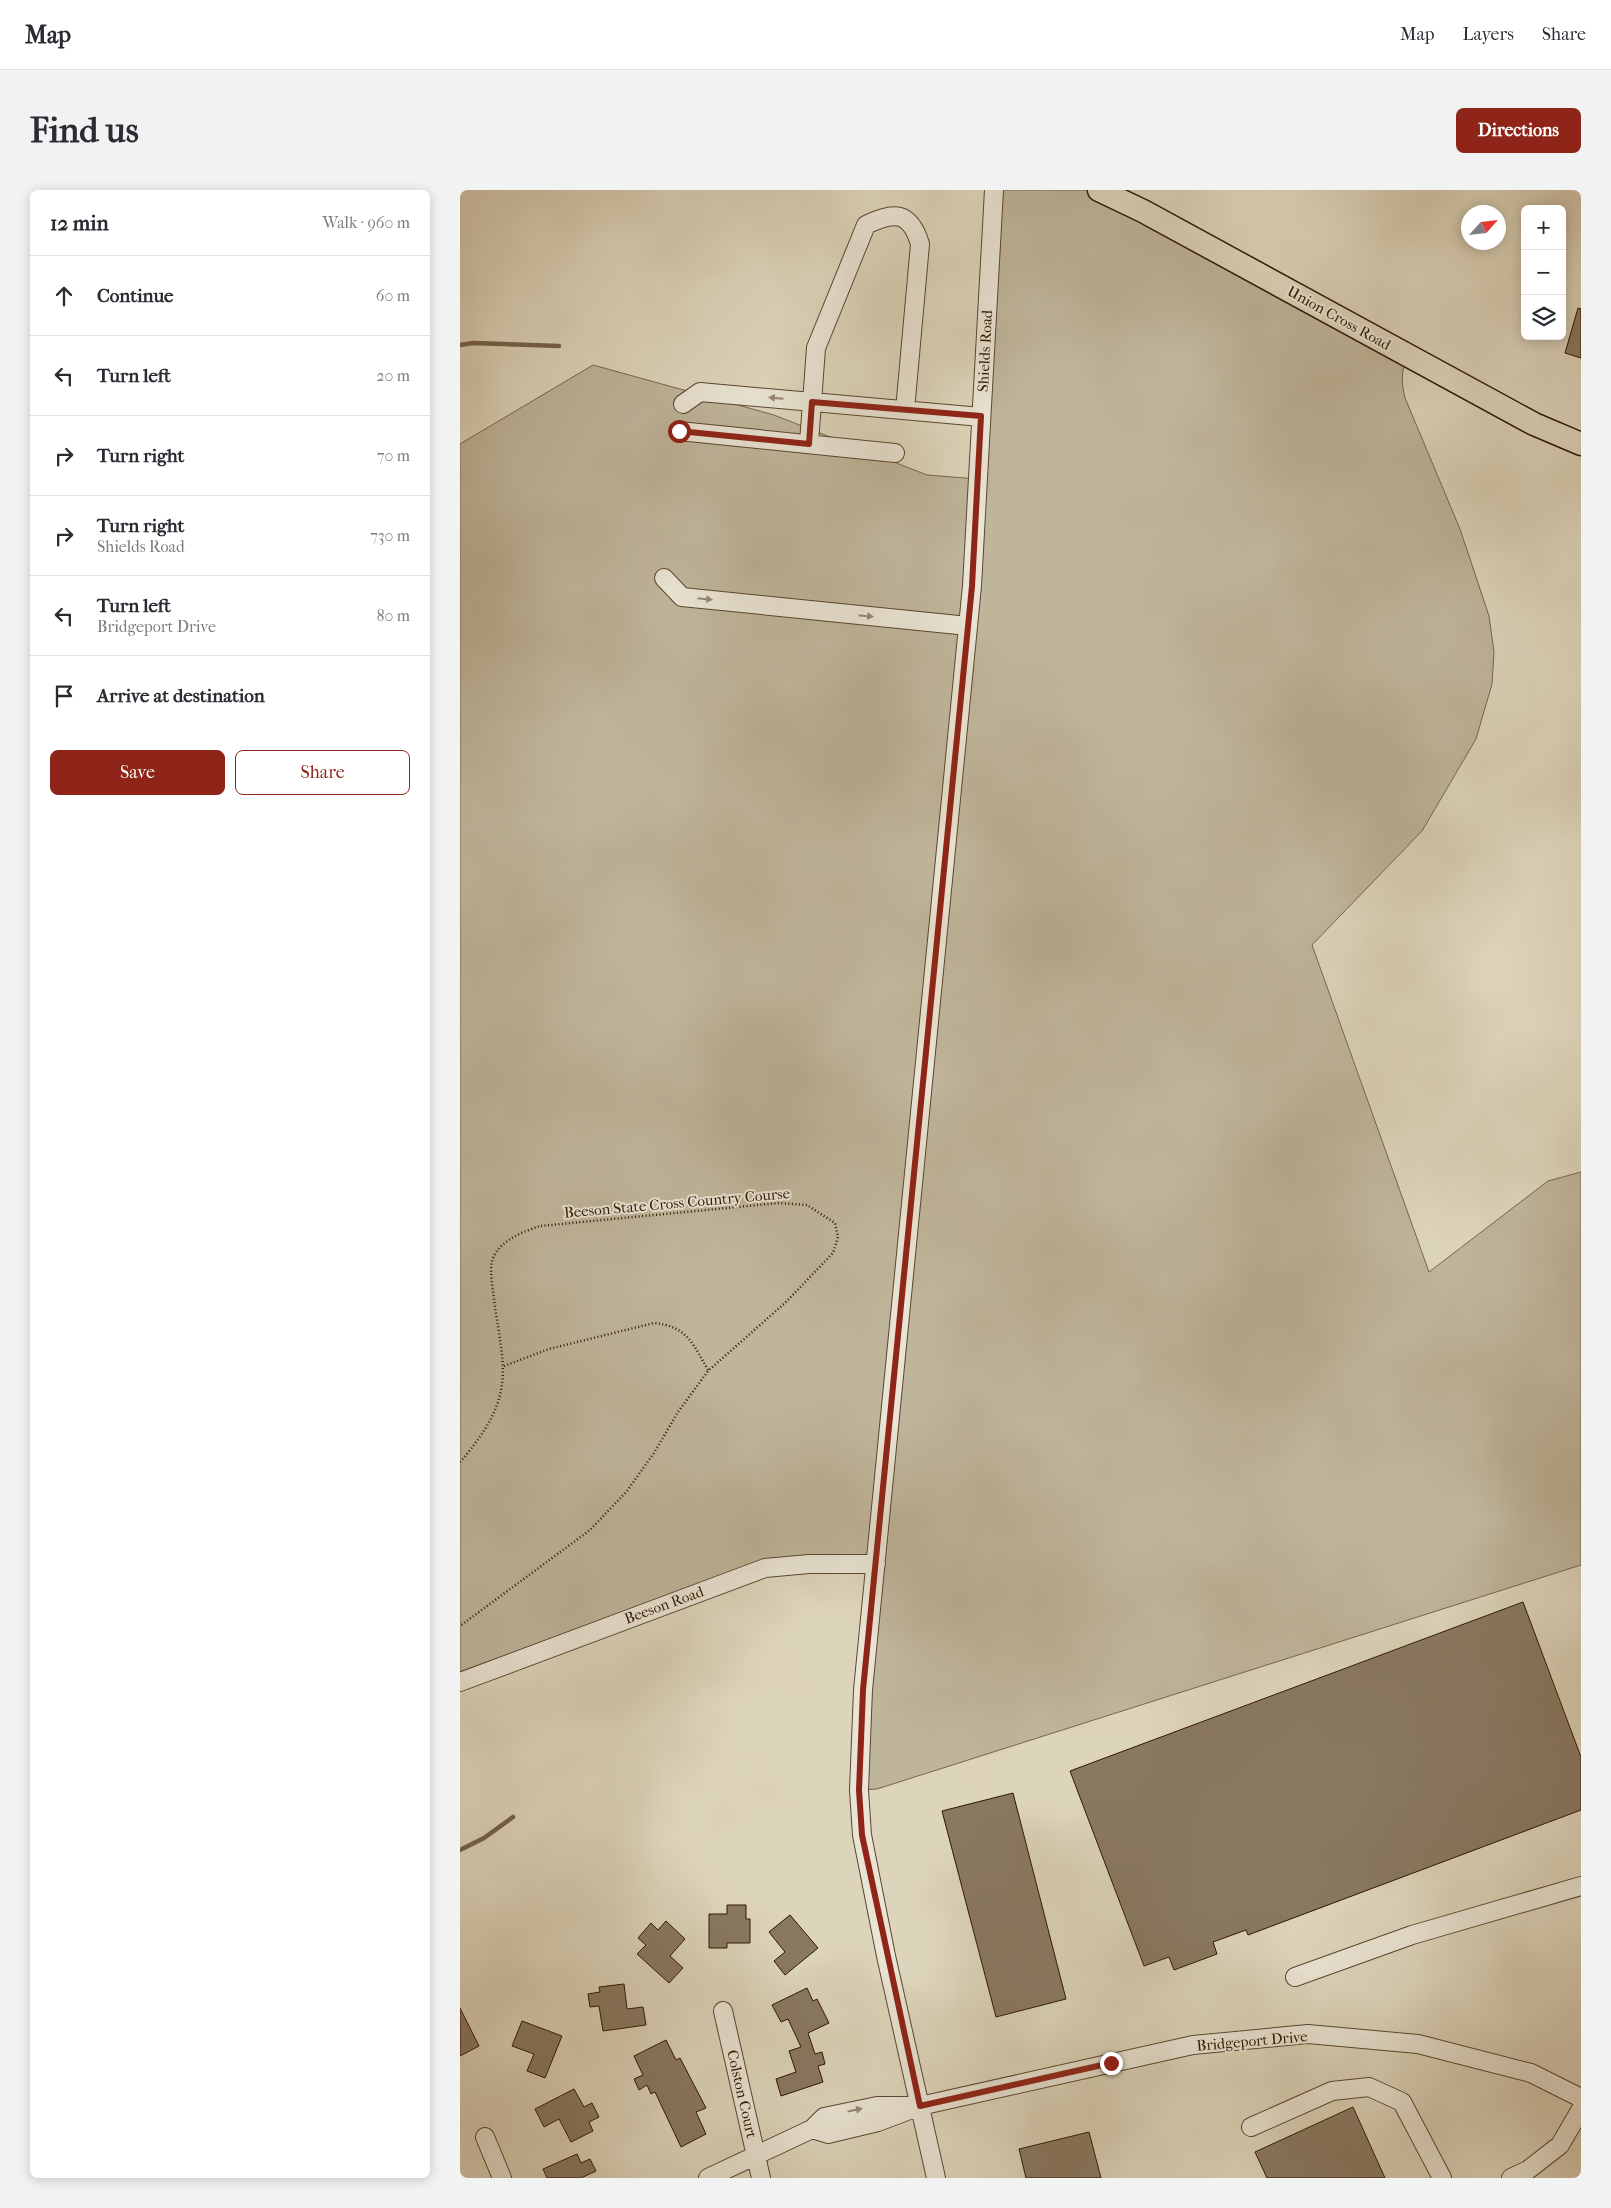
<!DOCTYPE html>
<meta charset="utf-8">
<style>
body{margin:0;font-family:"IM FELL French Canon",serif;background:#f2f2f3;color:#2b2b33}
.controls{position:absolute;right:15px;top:15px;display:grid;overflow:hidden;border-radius:8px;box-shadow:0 2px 12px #0003}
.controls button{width:45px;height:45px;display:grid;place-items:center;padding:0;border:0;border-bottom:1px solid #e1e1e2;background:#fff;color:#2b2b33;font:25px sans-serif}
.compass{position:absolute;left:1001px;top:15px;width:45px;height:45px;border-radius:50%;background:#fff;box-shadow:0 2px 12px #0003;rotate:63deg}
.stop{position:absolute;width:15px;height:15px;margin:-11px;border:4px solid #8f2418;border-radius:50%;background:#fff}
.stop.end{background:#8f2418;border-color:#fff;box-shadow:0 1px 5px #0008}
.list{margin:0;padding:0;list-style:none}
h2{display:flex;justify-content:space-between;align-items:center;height:65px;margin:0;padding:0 20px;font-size:21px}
h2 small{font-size:16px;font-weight:400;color:#7c7c81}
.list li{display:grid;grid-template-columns:32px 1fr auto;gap:15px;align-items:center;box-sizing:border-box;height:80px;padding:0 20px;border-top:1px solid #e1e1e2}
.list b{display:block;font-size:19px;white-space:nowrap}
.list p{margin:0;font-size:16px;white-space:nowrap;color:#7c7c81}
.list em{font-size:16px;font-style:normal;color:#7c7c81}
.actions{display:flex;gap:10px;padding:15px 20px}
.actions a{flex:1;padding:11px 0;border:1px solid #8f2418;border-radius:8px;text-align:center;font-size:18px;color:#8f2418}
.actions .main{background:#8f2418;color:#fff}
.icon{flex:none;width:28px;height:28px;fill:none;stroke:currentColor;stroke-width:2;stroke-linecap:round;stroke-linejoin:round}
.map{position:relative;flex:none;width:1121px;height:1988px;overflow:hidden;border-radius:8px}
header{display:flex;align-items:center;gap:30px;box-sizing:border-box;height:70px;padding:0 25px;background:#fff;border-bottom:1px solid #e1e1e2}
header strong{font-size:24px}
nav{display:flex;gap:28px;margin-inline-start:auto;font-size:18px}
.intro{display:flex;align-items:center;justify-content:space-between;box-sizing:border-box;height:120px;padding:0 30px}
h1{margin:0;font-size:35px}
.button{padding:12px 22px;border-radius:8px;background:#8f2418;color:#fff;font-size:18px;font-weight:700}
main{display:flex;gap:30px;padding:0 30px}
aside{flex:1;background:#fff;border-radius:8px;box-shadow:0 2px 12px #0003}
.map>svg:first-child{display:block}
.green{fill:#bfb59b;stroke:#76664e}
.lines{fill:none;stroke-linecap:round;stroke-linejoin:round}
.stream{stroke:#74624b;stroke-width:4.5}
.building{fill:#897962;stroke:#2e1601}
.minor-casing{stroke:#5a4630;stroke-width:20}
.major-casing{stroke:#2e1601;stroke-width:25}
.path{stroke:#2e1601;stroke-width:2.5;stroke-dasharray:1 2.5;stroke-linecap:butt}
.minor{stroke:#e9e4d3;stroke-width:18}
.major{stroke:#ddd5bb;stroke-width:22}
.oneway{fill:#958774}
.route{stroke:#8f2418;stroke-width:6}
.labels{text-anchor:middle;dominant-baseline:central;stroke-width:4;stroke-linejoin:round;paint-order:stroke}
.street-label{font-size:15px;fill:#2e1601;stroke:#e9e4d3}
</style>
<header>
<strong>Map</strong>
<nav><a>Map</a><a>Layers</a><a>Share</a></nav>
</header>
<div class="intro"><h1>Find us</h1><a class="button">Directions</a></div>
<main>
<aside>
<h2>12 min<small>Walk · 960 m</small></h2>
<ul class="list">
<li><svg class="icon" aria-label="ahead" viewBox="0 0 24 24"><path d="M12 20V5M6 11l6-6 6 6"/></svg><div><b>Continue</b></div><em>60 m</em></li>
<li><svg class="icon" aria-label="left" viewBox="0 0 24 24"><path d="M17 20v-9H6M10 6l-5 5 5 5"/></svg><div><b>Turn left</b></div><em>20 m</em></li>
<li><svg class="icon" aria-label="right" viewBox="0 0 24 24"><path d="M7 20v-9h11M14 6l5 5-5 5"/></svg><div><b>Turn right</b></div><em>70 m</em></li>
<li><svg class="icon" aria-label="right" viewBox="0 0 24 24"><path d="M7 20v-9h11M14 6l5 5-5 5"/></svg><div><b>Turn right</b><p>Shields Road</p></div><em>730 m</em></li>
<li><svg class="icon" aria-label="left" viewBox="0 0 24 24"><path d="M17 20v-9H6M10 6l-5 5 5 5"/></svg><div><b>Turn left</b><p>Bridgeport Drive</p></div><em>80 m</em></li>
<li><svg class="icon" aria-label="arrive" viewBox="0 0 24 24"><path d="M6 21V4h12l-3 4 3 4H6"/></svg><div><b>Arrive at destination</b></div></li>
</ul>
<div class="actions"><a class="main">Save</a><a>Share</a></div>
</aside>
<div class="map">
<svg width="1121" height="1988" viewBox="0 0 1121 1988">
<rect width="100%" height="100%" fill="#ddd5bb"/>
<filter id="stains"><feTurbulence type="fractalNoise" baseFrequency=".004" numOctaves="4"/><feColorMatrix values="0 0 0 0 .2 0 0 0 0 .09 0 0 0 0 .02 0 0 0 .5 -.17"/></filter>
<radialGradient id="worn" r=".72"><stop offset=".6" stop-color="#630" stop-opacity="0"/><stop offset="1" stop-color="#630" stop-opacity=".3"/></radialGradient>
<path class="green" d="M534,0H639L948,165C941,181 941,191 945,208L1000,339L1029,426L1034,462L1032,494L1016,549L962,641L852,755L969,1082L1088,991L1121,982V1375L417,1599L399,1600L416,1374L305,1378L0,1492V254L133,175L314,225L467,285L518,289Z"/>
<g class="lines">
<path class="stream" d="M0,155L13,153L99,156
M0,1660L24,1648L53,1627"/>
</g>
<path class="building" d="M1118,118L1121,119V168L1105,163Z
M1063,1412L1121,1567V1620L788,1745L786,1740L753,1752L757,1764L714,1780L709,1767L684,1776L610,1581Z
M553,1603L606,1809L536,1827L482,1621Z
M267,1715H286V1729H290V1753H267V1758H249V1724H267Z
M330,1725L358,1758L325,1785L314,1771L325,1762L309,1742Z
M206,1731L225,1749L210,1766L223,1778L209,1793L177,1764L186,1755L178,1748L191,1733L198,1740Z
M164,1794L167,1819L183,1817L186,1835L143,1841L139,1816L130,1817L128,1804L140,1802L139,1797Z
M347,1798L353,1811L357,1809L369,1833L348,1843L355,1864L362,1862L365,1874L358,1876L363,1892L321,1906L316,1889L336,1882L329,1861L341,1857L328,1829L321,1832L312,1815Z
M0,1818L19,1856L0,1866Z
M62,1831L102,1846L85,1888L67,1881L74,1864L52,1856Z
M206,1850L216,1870L220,1868L246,1918L236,1922L246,1944L221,1957L195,1902L191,1904L187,1895L179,1900L174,1889L183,1885L174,1866Z
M114,1899L124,1917L132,1913L139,1927L129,1932L133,1941L111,1952L99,1929L84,1937L75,1919Z
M893,1917L925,1988H807L795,1962Z
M629,1942L641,1988H566L559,1959Z
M117,1964L121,1973L130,1969L136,1981L121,1988H87L83,1979Z"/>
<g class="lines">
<defs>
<path id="minor" d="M223,214L240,202L521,227
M219,241L435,263
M349,253L356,158L406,35C434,21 450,21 460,54L445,220
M204,388L222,407L508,436
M0,1492L305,1378L349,1374H416
M835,1787L952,1745L1121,1696
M263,1821L301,1988
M791,1937L872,1901L909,1897L942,1912L982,1988
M352,1939L368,1944L418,1932L460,1916L733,1855L848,1844L958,1854L1071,1883L1121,1908
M25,1947L42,1988
M248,1988L352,1939L364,1927L417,1916H449
M476,1988L426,1766L402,1645L399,1600L403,1500L512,396L534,0
M1051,1988L1068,1980L1100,1955L1121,1919"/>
<path id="major" d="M639,0L683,21L1074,234L1121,254"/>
</defs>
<use href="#minor" class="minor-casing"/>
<use href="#major" class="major-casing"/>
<path class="path" d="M44,1176L89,1159L194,1133C227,1136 233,1154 248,1180
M0,1272C7,1265 13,1256 19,1248C53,1200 43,1172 35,1117C34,1106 29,1081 32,1071C38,1051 62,1042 80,1036L319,1013L347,1015L375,1033L378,1047L373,1063L326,1112L248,1181L218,1222L194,1263L167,1301L130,1340L0,1436"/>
<use href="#minor" class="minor"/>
<use href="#major" class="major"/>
</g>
<defs><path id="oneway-solid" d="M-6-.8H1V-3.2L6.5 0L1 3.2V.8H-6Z" transform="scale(1.25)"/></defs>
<g class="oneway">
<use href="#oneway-solid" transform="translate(316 208) rotate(-175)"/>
<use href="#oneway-solid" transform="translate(245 409) rotate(6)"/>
<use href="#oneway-solid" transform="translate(406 426) rotate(6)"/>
<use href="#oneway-solid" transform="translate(395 1920) rotate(-12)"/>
</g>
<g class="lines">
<path class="route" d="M219,241L349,254L352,212L521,226L512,396L403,1500L399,1600L402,1645L460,1916L651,1873"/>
</g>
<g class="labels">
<g class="street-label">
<text transform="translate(879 128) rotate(29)">Union Cross Road</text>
<text transform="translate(525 161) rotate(-87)">Shields Road</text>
<text transform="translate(217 1013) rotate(-5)">Beeson State Cross Country Course</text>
<text transform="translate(204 1415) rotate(-20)">Beeson Road</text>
<text transform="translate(792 1851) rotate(-5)">Bridgeport Drive</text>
<text transform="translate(282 1904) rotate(77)">Colston Court</text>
</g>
</g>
<rect width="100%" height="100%" filter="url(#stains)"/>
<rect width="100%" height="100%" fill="url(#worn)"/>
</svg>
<div class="controls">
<button>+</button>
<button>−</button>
<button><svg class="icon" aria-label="layers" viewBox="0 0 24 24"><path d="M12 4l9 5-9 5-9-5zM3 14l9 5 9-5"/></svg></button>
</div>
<svg class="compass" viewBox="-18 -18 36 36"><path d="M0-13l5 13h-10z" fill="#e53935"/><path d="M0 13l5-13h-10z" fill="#7c7c81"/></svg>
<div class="stop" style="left:219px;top:241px"></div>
<div class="stop end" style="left:651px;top:1873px"></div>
</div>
</main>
